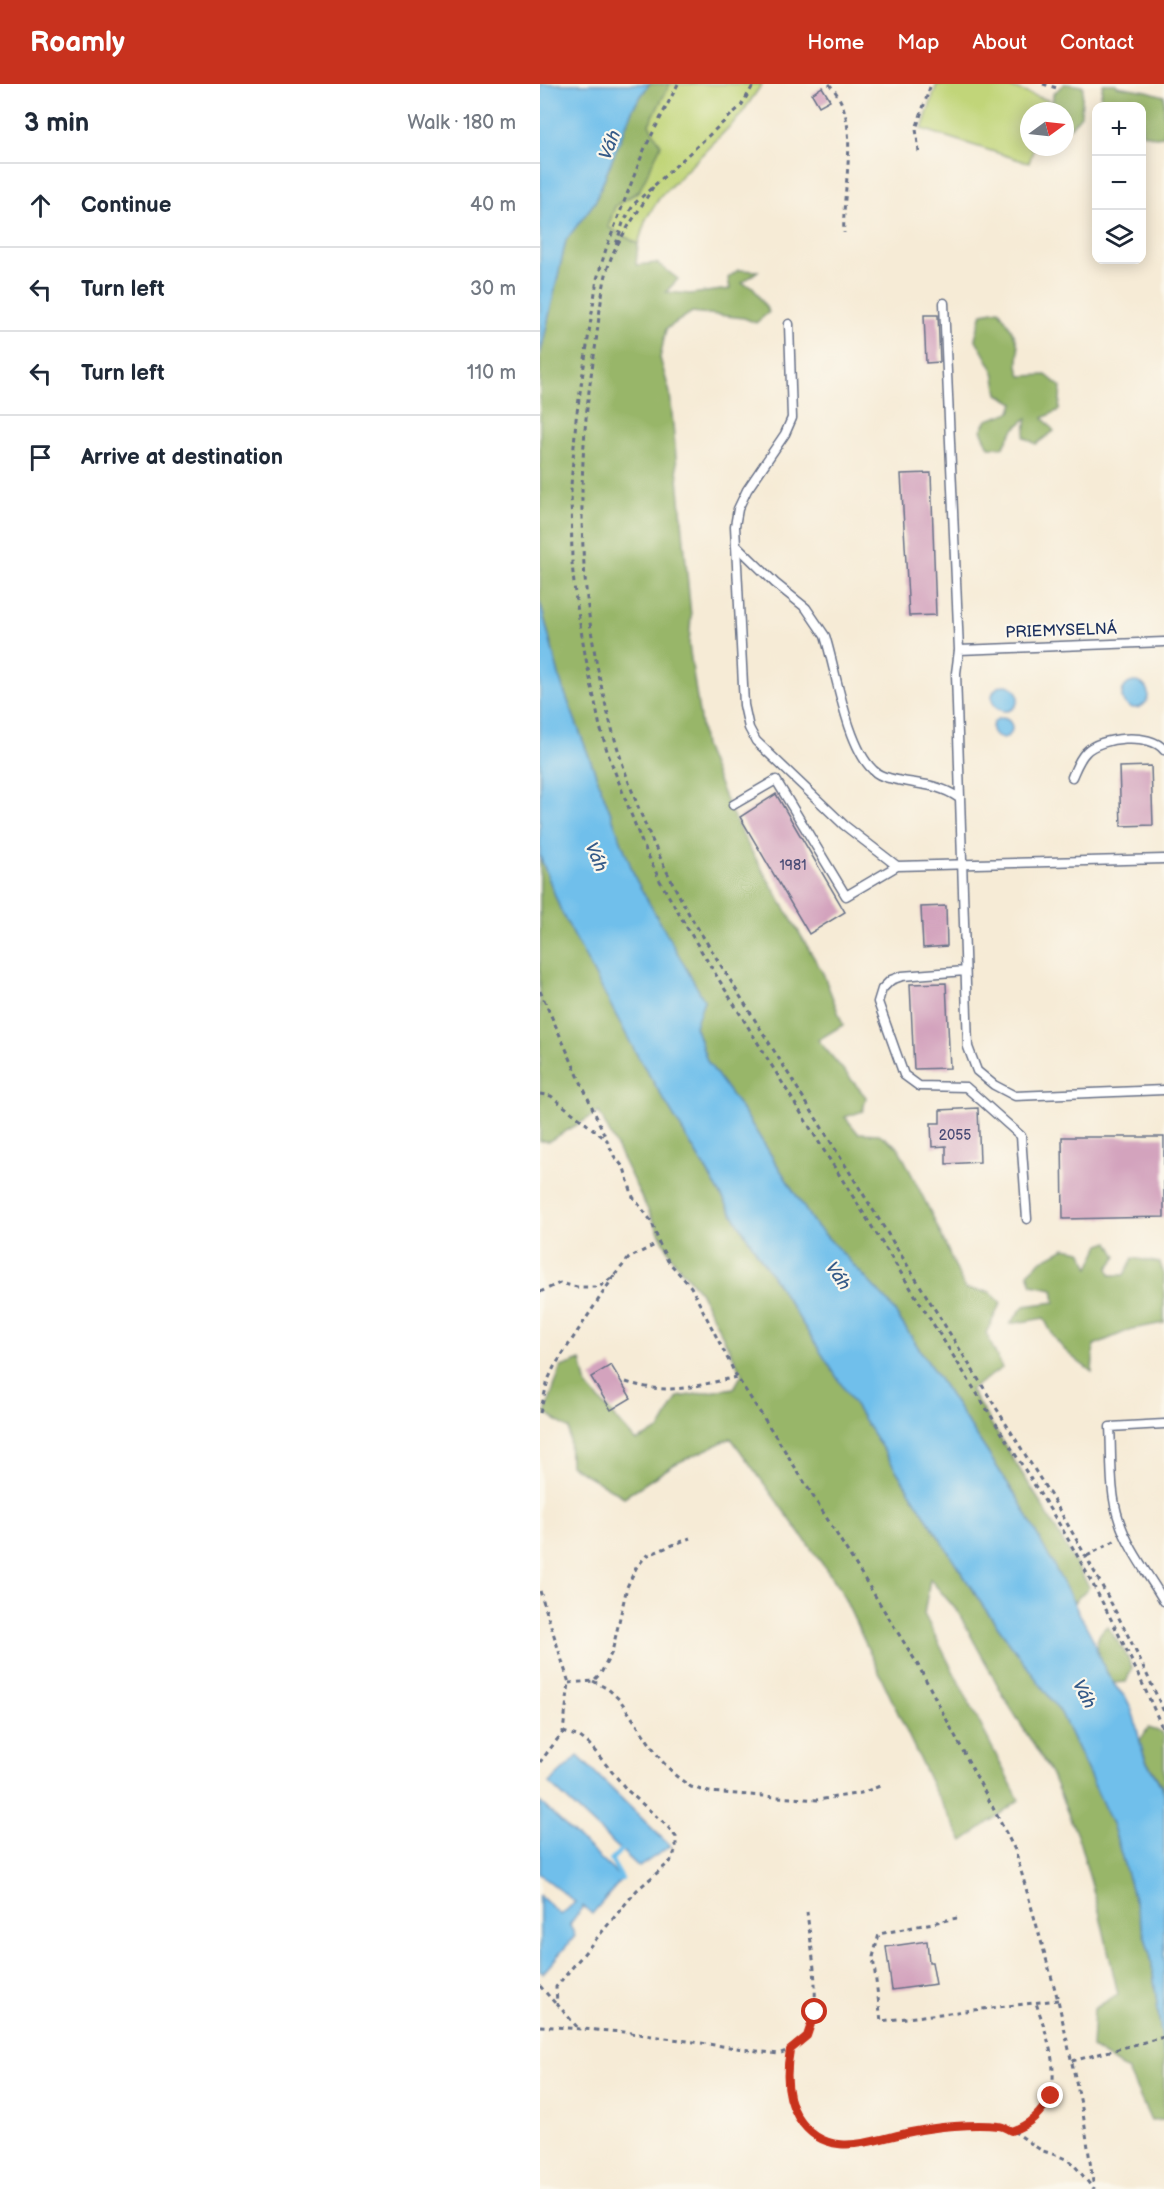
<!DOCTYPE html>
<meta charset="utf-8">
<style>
body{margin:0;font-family:"Balsamiq Sans",sans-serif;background:#f2f2f3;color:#1f2937}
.controls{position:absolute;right:18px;top:18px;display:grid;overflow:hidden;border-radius:12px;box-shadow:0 3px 15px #0003}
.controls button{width:54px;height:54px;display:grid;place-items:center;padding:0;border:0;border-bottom:2px solid #e0e1e3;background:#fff;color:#1f2937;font:30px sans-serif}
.compass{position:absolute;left:480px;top:18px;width:54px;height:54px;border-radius:50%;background:#fff;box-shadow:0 3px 15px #0003;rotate:75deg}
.stop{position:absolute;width:18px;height:18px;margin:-14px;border:4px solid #c8321e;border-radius:50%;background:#fff}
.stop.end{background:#c8321e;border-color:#fff;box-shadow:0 2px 6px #0008}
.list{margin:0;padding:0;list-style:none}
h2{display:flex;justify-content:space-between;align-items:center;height:78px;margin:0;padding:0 24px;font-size:26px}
h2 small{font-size:20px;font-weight:400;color:#747a83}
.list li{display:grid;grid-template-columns:39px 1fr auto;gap:18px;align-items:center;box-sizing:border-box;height:84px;padding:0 24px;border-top:2px solid #e0e1e3}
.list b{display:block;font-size:22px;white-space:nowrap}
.list em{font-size:20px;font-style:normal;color:#747a83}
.icon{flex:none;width:33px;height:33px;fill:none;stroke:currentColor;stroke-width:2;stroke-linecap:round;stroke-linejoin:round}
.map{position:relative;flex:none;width:624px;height:2105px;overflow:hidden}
header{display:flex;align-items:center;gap:36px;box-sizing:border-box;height:84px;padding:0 30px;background:#c8321e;color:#fff}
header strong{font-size:28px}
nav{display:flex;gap:33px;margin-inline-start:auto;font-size:21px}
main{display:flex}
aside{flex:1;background:#fff}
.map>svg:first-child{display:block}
.green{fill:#c1d579;stroke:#6e826c;stroke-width:1.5}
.forest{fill:#98b669;stroke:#5a7264;stroke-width:1.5}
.water{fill:#70bfeb;stroke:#4677a4;stroke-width:1.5}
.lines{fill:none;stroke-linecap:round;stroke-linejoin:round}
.stream{stroke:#70bfeb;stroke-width:4.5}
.building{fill:#d3a3bd}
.lane-casing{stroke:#687188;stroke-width:11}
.path{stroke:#687188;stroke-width:3;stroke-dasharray:4.5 4.5;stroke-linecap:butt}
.lane{stroke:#fff;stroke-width:8}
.route{stroke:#c8321e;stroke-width:8}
.labels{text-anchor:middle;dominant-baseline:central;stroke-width:4.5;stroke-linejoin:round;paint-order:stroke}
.number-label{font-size:14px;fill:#494c76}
.street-label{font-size:16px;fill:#1b2f5e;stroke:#fbf7ec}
.water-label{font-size:18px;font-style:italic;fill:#355a88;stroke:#fbf7ec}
</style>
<header>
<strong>Roamly</strong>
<nav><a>Home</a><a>Map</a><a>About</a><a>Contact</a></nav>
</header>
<main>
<aside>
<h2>3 min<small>Walk · 180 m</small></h2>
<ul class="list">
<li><svg class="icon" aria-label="ahead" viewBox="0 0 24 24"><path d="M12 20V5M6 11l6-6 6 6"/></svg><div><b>Continue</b></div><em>40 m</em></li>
<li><svg class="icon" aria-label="left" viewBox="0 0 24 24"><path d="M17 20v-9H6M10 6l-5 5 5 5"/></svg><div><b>Turn left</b></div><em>30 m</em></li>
<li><svg class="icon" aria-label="left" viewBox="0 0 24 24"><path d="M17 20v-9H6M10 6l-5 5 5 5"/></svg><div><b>Turn left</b></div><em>110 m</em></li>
<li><svg class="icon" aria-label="arrive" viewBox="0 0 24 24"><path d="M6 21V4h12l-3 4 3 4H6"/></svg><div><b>Arrive at destination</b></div></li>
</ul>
</aside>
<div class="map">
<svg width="624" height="2105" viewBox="0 0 624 2105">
<rect width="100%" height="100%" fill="#fbf7ec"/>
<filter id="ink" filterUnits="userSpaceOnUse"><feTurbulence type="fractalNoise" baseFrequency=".0167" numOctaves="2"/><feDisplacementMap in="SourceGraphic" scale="12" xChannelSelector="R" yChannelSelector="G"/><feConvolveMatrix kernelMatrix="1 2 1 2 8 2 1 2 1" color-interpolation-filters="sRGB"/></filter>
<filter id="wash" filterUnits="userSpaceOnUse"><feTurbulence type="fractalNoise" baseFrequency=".008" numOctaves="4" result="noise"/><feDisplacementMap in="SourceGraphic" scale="24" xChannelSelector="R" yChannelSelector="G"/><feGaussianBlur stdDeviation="1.35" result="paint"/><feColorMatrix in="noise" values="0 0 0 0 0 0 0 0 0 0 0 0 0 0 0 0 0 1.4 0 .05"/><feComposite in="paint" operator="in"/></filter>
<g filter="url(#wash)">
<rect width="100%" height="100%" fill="#f6ebd6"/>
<path class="green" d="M130,0H222L200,32L120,113L106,135L98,160L68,143L75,122L100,107L109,40Z
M397,0H461L510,17L507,27H489V63H494L489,79L382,45Z"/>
<path class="forest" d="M109,0H130L109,40L121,61L99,107L75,122L68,143L98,160L96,181L117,179L138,195L126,208L150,210L190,205L188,194L198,186L218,187L202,199L213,203L229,228L216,239L204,234L152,228L126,245L120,274L130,309L151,532L149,561L164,662L189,724L210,765L283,889L303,941L278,956L326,1013L323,1027L305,1033L318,1049L339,1050L358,1063L394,1135L425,1205L450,1208L461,1219L446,1249L462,1284L430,1306L500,1418L549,1503L533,1519L478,1415L349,1219L273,1138L207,1033L167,977L155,942L164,916L96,796L21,599L0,517V272L26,156L55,118L93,24Z
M524,0L543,2L541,31L531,43L525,42V27H512L513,10Z
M563,0H576L577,2L607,7L624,12V52L615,53L602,49V22H574L560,17Z
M459,226C467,237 475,249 478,262C480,275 475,279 481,292L506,291L521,303L519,326L503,334L514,347L496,360L484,353L487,334L474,345L463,363H449L441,346L447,336L471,328L474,319L458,310L454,288L435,254L442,229Z
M0,772L21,827L96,969L190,1126L443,1522L521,1629L573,1742L611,1874L624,1972V2036L611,2037L588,1987L552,1964L554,1925L578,1910L560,1831L539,1756L511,1689L467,1618L418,1528L390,1495L384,1530L479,1716L423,1757L394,1706L299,1503L191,1354L135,1380L84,1413L30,1381L29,1345L5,1329L21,1283L41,1276L47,1302L96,1357L119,1346L138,1313L194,1304L202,1290L160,1208L133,1176L59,1028L9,1057H0Z
M569,1158L577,1173L568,1184L570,1191H584L593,1174L620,1179L624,1191V1239L592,1245L554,1261L552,1288C528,1270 517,1263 504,1234L470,1240L484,1222L515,1218L513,1205L492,1201L488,1189L502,1176L525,1164L541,1167L549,1184L560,1161Z
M567,1542L585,1568L592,1584L586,1598L573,1599C563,1581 546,1559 567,1542Z
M608,1644L622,1648L624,1654V1710L619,1697L607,1678L599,1658Z"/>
<path class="water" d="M0,0H109L93,24L55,118L26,156L0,272Z
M0,518L21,599L96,796L164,916L155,942L167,977L207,1033L273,1138L349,1219L478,1415L552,1553C557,1569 564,1586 574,1600C577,1605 582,1609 586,1614C598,1634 597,1656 606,1677C612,1688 620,1697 624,1710V1972L611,1874L573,1742L521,1629L443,1522L190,1126L96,969L21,827L0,772Z
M582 611a13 13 0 1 1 26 0a13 13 0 1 1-26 0Z
M452 614a13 13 0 1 1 26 0a13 13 0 1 1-26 0Z
M452 644a10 10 0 1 1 20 0a10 10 0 1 1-20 0Z
M38,1672L130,1762L99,1783L9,1699Z
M0,1718L82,1795L52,1830L43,1822L30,1840L35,1852L3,1889L0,1887V1812L21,1831L35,1818L0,1790Z"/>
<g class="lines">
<path class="stream" d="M81,1766L71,1776L82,1795"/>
</g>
<g id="blocks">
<path class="building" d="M282,3L290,16L279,22L272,10Z
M384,231H398L400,278L386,279Z
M391,389L396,531L369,532L361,390Z
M611,682L613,741L581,742L579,683Z
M236,710L305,828L269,850L200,733Z
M406,822L407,862L383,864L381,823Z
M406,899L410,984L374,985L370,900Z
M438,1024L440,1078L406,1080V1062L392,1063L391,1039H400V1026Z
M522,1053H624V1133L523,1135Z
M71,1281L91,1314L71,1326L51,1293Z
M387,1857L389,1878H392L396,1900L352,1906L346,1863Z"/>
</g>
</g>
<g filter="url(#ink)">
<use href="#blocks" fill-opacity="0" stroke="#687188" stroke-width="1.5"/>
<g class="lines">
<defs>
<path id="lane" d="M404,219L419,566L416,589L428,963L437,987L454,1001L475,1012L624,1006
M249,240L252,334L245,350L207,406L198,425L195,442L204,621L209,644L216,657L304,741L357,782L624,775
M196,461L235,499L266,524L285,552C296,587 307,662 333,686C337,690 344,693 349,694C375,701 396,698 419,714
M419,566L624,558
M532,693C536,684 539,675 546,668C560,653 611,648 624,666
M193,721L236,696L306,812L357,782
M425,887L362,892L351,896L342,905L338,918L364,991L379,1002L426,1003L481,1052L487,1135
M624,1340L570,1343C572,1374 569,1407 579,1436C588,1465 609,1491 624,1517"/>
</defs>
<use href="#lane" class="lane-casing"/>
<path class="path" d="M138,0L104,66L66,165L57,195L36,335L31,402L32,479L35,510L45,570L60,643L68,670L101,756L120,797L146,842L283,1065L521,1443C559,1509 594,1578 624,1648
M289,0C324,36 301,103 304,149
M503,0L517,4
M379,68L376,45L391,0
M113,103C101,124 86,144 75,165C61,192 59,241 54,272C28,434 43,598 109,749C121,777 135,804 149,830L514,1417C554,1485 592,1555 624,1628
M76,160L83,139L94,120L201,22L214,0
M0,907L74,1072L84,1084L93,1113L112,1138L119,1159L128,1177L151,1203L197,1293L240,1359L378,1581L475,1766L518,1916L543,2029L554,2105
M0,1010L11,1012L68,1057
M0,1208L20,1199L37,1203H59L74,1192L89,1174L119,1159
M86,1298C131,1312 153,1302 197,1293
M0,1329L8,1296L14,1283L74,1192
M547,1472L576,1456
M0,1507L29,1599L23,1648L0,1678
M53,1597L68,1605L80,1616L121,1676L136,1692L151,1703L169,1708L278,1716L321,1709L340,1702
M29,1599L53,1597L61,1589L72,1568L87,1503L96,1484L106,1472L150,1454
M23,1648L40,1653L49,1660L87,1706L128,1743L136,1753V1765L131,1777L97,1806L16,1903L17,1920L38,1944
M417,1834L339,1850L333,1873L341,1937L518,1916
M0,1902L15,1919
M0,1942L84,1948L238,1970C248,1967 258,1962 265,1953C285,1931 270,1857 267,1828
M250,1966C246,1988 246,2013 258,2032C285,2076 329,2059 369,2048C386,2044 443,2039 460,2042C476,2045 489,2060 503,2067C512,2070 521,2072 529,2077C538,2084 545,2095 553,2104
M532,1977L624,1953
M471,2047C534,2026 512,1965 496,1919"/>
<use href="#lane" class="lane"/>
</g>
</g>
<g class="lines" filter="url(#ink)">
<path class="route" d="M275,1928L267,1952L250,1966C246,1988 246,2013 258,2033C286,2078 331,2056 371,2048C394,2043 435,2039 458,2042C463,2042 467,2045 471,2047C490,2041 501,2029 511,2012"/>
</g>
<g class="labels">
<g class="number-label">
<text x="253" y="781">1981</text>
<text x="415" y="1051">2055</text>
</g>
<g class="street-label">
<text transform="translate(521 547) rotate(-2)">PRIEMYSELNÁ</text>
</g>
<g class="water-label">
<text transform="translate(70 61) rotate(-68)">Váh</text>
<text transform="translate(56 773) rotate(67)">Váh</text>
<text transform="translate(298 1192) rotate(56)">Váh</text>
<text transform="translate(544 1610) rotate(63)">Váh</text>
</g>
</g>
</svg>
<div class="controls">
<button>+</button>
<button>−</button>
<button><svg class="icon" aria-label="layers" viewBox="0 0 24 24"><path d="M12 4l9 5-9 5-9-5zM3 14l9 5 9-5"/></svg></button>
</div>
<svg class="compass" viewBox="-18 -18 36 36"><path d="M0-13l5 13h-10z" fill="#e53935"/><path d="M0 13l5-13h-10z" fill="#747a83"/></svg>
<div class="stop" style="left:275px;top:1928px"></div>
<div class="stop end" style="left:511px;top:2012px"></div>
</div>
</main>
